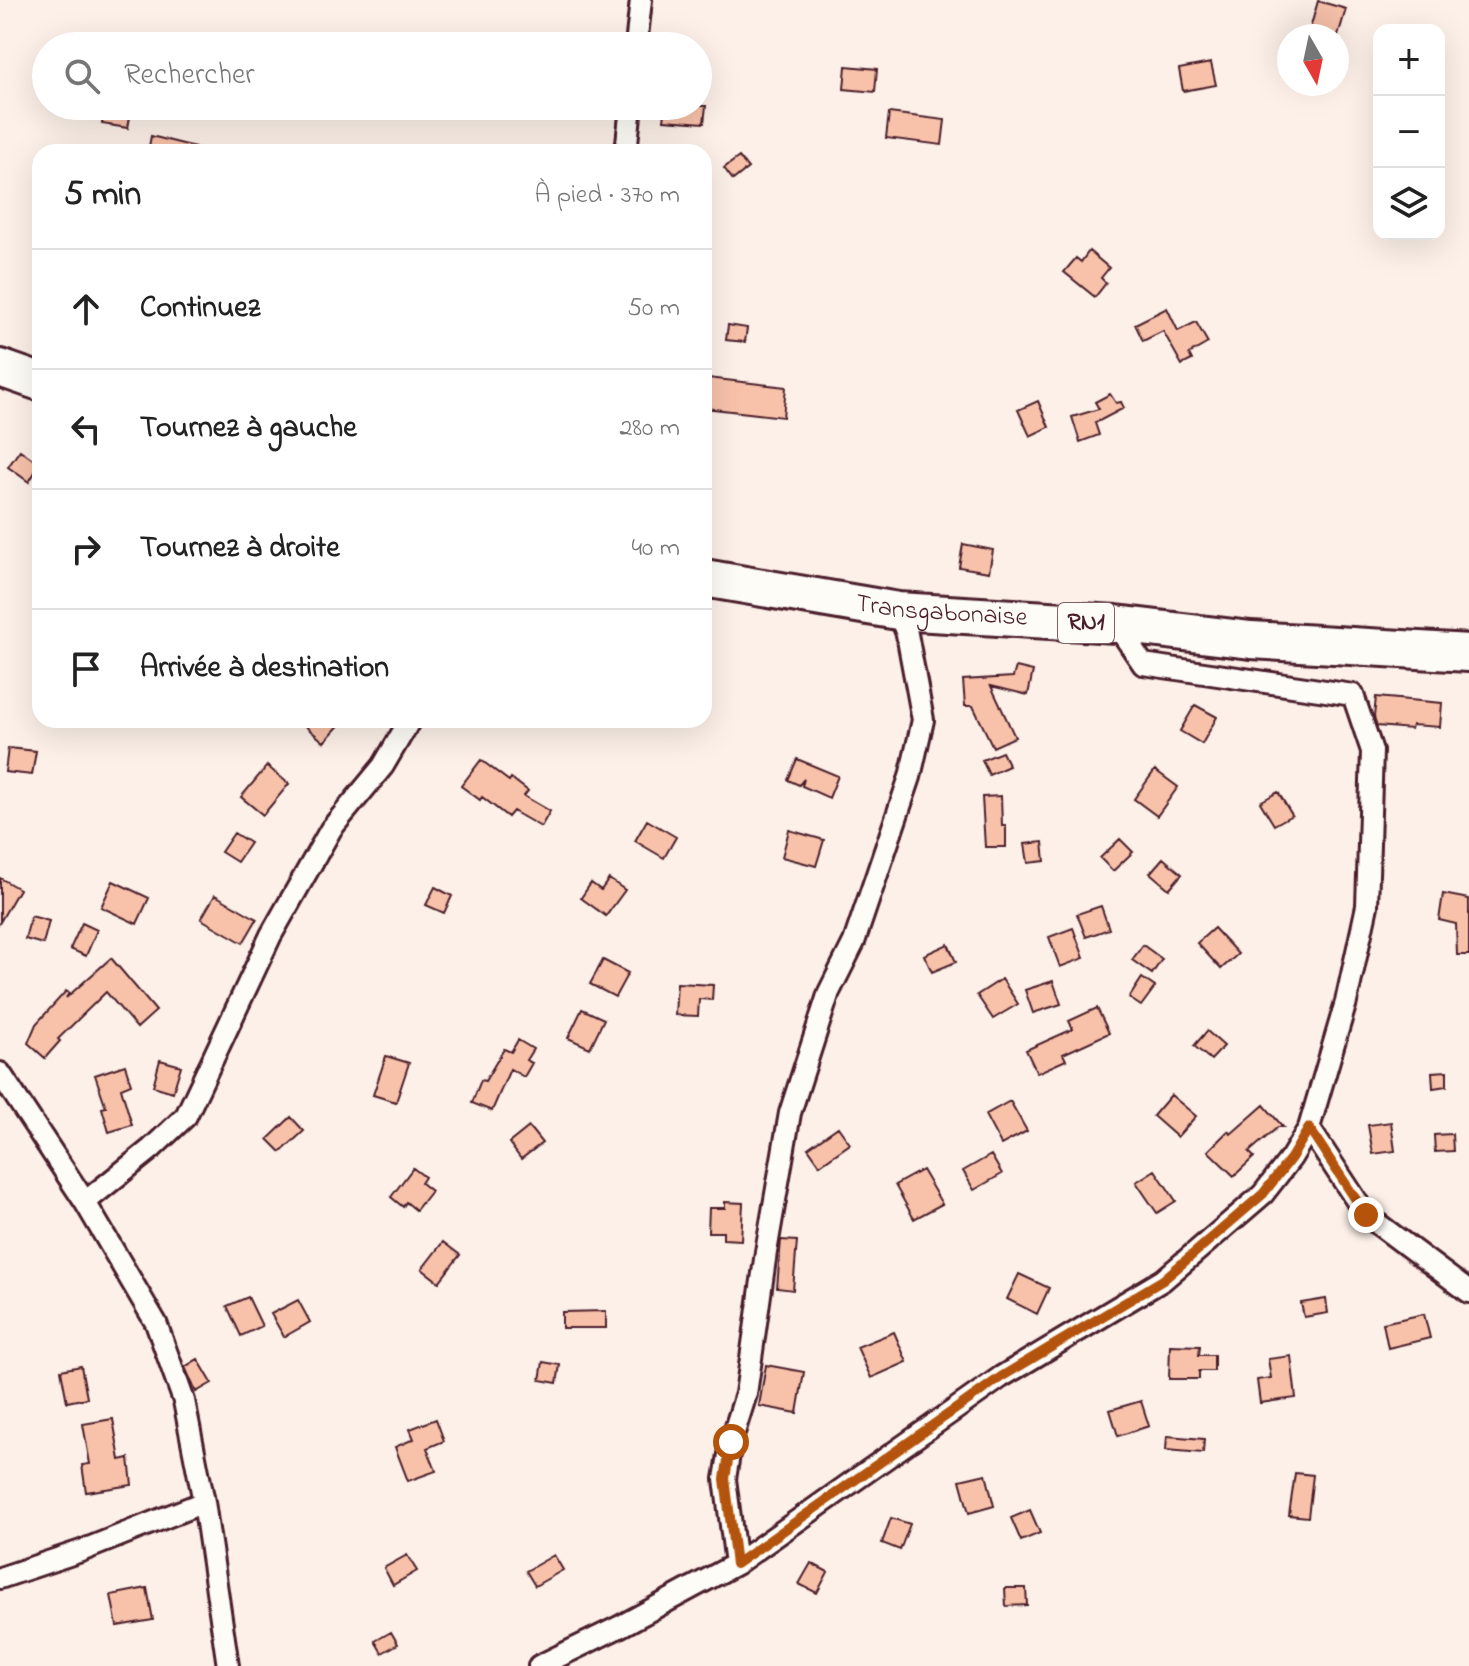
<!DOCTYPE html>
<html lang="fr">
<meta charset="utf-8">
<style>
body{margin:0;font-family:"Indie Flower",sans-serif;background:#f2f2f2;color:#222}
.controls{position:absolute;right:24px;top:24px;display:grid;overflow:hidden;border-radius:16px;box-shadow:0 8px 32px #0002}
.controls button{width:72px;height:72px;display:grid;place-items:center;padding:0;border:0;border-bottom:2px solid #e0e0e0;background:#fff;color:#222;font:40px sans-serif}
.compass{position:absolute;left:1277px;top:24px;width:72px;height:72px;border-radius:50%;background:#fff;box-shadow:0 8px 32px #0002;rotate:171deg}
.stop{position:absolute;width:24px;height:24px;margin:-18px;border:6px solid #b45309;border-radius:50%;background:#fff}
.stop.end{background:#b45309;border-color:#fff;box-shadow:0 2px 8px #0008}
.list{margin:0;padding:0;list-style:none}
h2{display:flex;justify-content:space-between;align-items:center;height:104px;margin:0;padding:0 32px;font-size:34px}
h2 small{font-size:26px;font-weight:400;color:#767676}
.list li{display:grid;grid-template-columns:52px 1fr auto;gap:24px;align-items:center;box-sizing:border-box;height:120px;padding:0 32px;border-top:2px solid #e0e0e0}
.list b{display:block;font-size:30px;white-space:nowrap}
.list em{font-size:26px;font-style:normal;color:#767676}
.icon{flex:none;width:44px;height:44px;fill:none;stroke:currentColor;stroke-width:2;stroke-linecap:round;stroke-linejoin:round}
.map{position:relative;flex:none;width:1469px;height:1666px;overflow:hidden}
.search{position:absolute;background:#fff;box-shadow:0 8px 32px #0002;left:32px;top:32px;width:680px;height:88px;display:flex;align-items:center;gap:20px;box-sizing:border-box;padding:0 28px;border-radius:44px;color:#767676;font-size:30px}
.panel{position:absolute;background:#fff;box-shadow:0 8px 32px #0002;left:32px;top:144px;width:680px;height:584px;border-radius:24px}
.map>svg:first-child{display:block}
.building{fill:#f8c2aa;stroke:#4a1f2b;stroke-width:2}
.lines{fill:none;stroke-linecap:round;stroke-linejoin:round}
.street-casing{stroke:#4a1f2b;stroke-width:26}
.highway-casing{stroke:#4a1f2b;stroke-width:42}
.street{stroke:#fdfcf7;stroke-width:20}
.highway{stroke:#fdfcf7;stroke-width:36}
.route{stroke:#b45309;stroke-width:10}
.labels{text-anchor:middle;dominant-baseline:central;stroke-width:8;stroke-linejoin:round;paint-order:stroke}
.shield{fill:#fdfcf7;stroke:#806168;stroke-width:2}
.shield-label{font-size:24px;font-weight:bold;fill:#4a1f2b}
.street-label{font-size:26px;fill:#4a1f2b;stroke:#fdfcf7}
</style>
<div class="map">
<svg width="1469" height="1666" viewBox="0 0 1469 1666">
<rect width="100%" height="100%" fill="#fcf0e8"/>
<filter id="ink" filterUnits="userSpaceOnUse"><feTurbulence type="fractalNoise" baseFrequency=".0125" numOctaves="2"/><feDisplacementMap in="SourceGraphic" scale="16" xChannelSelector="R" yChannelSelector="G"/><feConvolveMatrix kernelMatrix="1 2 1 2 8 2 1 2 1" color-interpolation-filters="sRGB"/></filter>
<g filter="url(#ink)">
<path class="building" d="M1318,1L1346,9L1338,36H1308Z
M1211,63L1216,85L1183,91L1179,69Z
M846,66L877,69L875,92L844,89Z
M105,106H132L128,128L102,124Z
M666,106H706L704,123L664,120Z
M889,113L945,120L942,145L886,138Z
M151,136L195,147L194,152H148Z
M739,157L748,168L733,180L724,168Z
M1089,251L1109,268L1101,278L1106,283L1095,297L1064,272L1076,258L1081,262Z
M1167,308L1178,331L1196,322L1208,343L1189,354L1192,360L1182,365L1163,331L1143,341L1135,324Z
M728,325L747,328L745,342L726,340Z
M708,378L786,387L783,417L705,408Z
M1110,394L1116,403L1121,402L1124,408L1095,423L1099,435L1080,442L1072,417L1099,409L1095,402Z
M1038,401L1049,427L1030,436L1018,410Z
M20,450L40,464L29,482L8,467Z
M963,544L993,550L989,572L959,567Z
M1016,667L1033,671L1028,695L991,686L1015,737L993,747L973,706H965L963,680L1013,677Z
M1376,697L1442,703L1440,727L1412,725L1411,729L1377,726L1374,717Z
M1195,705L1217,717L1202,744L1180,731Z
M298,720H344L324,742Z
M8,748L36,751L32,775L5,772Z
M1002,752L1009,766L989,775L982,760Z
M797,759L838,776L829,798L802,786L804,779L799,785L788,780Z
M481,760L509,781L511,778L528,791L524,796L550,811L541,827L513,811L508,817L482,797L480,800L461,786Z
M267,766L289,784L263,815L241,797Z
M1155,770L1178,787L1157,816L1134,799Z
M1278,792L1292,815L1274,825L1260,802Z
M1001,796L1002,826H1006V847H985L982,797Z
M647,820L676,837L664,858L635,841Z
M789,830L824,840L816,866L782,857Z
M234,833L250,843L237,862L221,852Z
M1120,839L1133,852L1113,871L1100,858Z
M1043,842L1045,861L1028,863L1025,844Z
M1163,858L1182,874L1169,889L1150,873Z
M0,878L19,889L0,922Z
M609,879L625,890L606,916L581,898L591,883L601,890Z
M113,881L149,898L137,924L101,907Z
M435,887L452,896L444,913L426,905Z
M1443,894L1469,899V955H1457L1456,924L1439,920Z
M215,895L257,919L243,943L201,919Z
M1101,906L1109,929L1086,937L1077,914Z
M31,916L49,921L43,944L25,939Z
M82,923L97,930L86,956L70,949Z
M1073,928L1084,958L1060,967L1049,937Z
M1214,928L1238,954L1221,969L1197,943Z
M948,944L956,962L932,972L924,955Z
M1143,945L1162,959L1152,974L1132,960Z
M111,958L156,1011L137,1028L106,992L58,1039L60,1041L45,1058L28,1043L36,1024L66,991L69,993L66,998Z
M603,960L628,973L615,997L590,984Z
M1142,978L1155,987L1141,1006L1129,998Z
M1002,979L1018,1004L993,1019L977,995Z
M1053,981L1061,1004L1033,1013L1025,990Z
M677,983L713,985L712,1000L699,999L698,1016L675,1015Z
M1097,1008L1109,1033L1063,1054L1066,1060L1037,1073L1026,1050L1073,1029L1069,1021Z
M582,1009L604,1019L590,1048L568,1038Z
M1207,1031L1224,1046L1211,1060L1194,1046Z
M518,1040L533,1049L526,1060L532,1063L524,1077L510,1069L492,1111L472,1103L481,1080L485,1081L504,1049L511,1052Z
M386,1056L409,1063L396,1102L373,1095Z
M160,1060L181,1066L173,1092L153,1086Z
M125,1065L131,1084L121,1088L132,1125L109,1132L102,1108L106,1107L95,1075Z
M1447,1071V1086L1433,1088L1432,1072Z
M1171,1095L1196,1116L1177,1137L1153,1116Z
M1010,1101L1027,1131L1001,1145L985,1115Z
M1264,1105L1283,1127H1278L1249,1152L1254,1157L1234,1176L1208,1151L1228,1131L1231,1134Z
M291,1117L304,1131L281,1152L268,1139Z
M1391,1122L1395,1151L1373,1154L1368,1125Z
M529,1127L542,1143L521,1159L509,1143Z
M838,1127L850,1144L820,1165L808,1148Z
M1452,1134L1453,1151L1435,1152L1434,1135Z
M991,1155L1002,1174L974,1190L963,1171Z
M413,1168L425,1177L421,1183L431,1191L416,1210L406,1202L403,1207L391,1197Z
M922,1170L942,1204L914,1219L895,1185Z
M1155,1170L1176,1201L1157,1213L1136,1182Z
M725,1202L743,1203L741,1240L723,1239V1232H708L709,1208H725Z
M781,1240L797,1241L793,1290L777,1288Z
M443,1242L460,1255L439,1282L422,1269Z
M1019,1274L1049,1288L1037,1314L1007,1299Z
M248,1297L262,1326L241,1336L227,1306Z
M1326,1299L1328,1313L1304,1317L1301,1303Z
M298,1300L310,1322L284,1337L271,1314Z
M606,1311V1328H562V1312Z
M1424,1314L1430,1338L1388,1348L1383,1323Z
M894,1332L907,1362L871,1378L857,1347Z
M1170,1345L1200,1346L1199,1355H1214V1371H1199V1379H1169Z
M1291,1356L1296,1398L1260,1403L1257,1380L1271,1378L1268,1359Z
M198,1359L212,1383L196,1392L185,1367Z
M543,1362L560,1365L557,1383L540,1380Z
M766,1365L804,1372L797,1413L759,1406Z
M81,1366L87,1398L67,1402L61,1370Z
M1141,1401L1149,1426L1118,1436L1110,1410Z
M113,1419L120,1460L129,1458L132,1485L86,1492L82,1465L90,1464L83,1424Z
M436,1419L444,1441L427,1448L436,1471L408,1481L395,1447L414,1439L410,1429Z
M1167,1436L1204,1439L1203,1453L1166,1450Z
M1295,1473L1313,1475L1308,1517L1289,1515Z
M986,1474L994,1506L969,1513L960,1480Z
M1030,1510L1040,1533L1021,1541L1011,1518Z
M891,1518L910,1524L900,1550L882,1543Z
M407,1555L417,1571L393,1585L384,1568Z
M554,1555L563,1570L535,1586L526,1571Z
M811,1563L828,1572L817,1593L799,1584Z
M147,1588L153,1620L117,1626L111,1595Z
M1005,1588H1026L1027,1605L1006,1606Z
M391,1632L398,1644L382,1653L375,1641Z"/>
<g class="lines">
<defs>
<path id="street" d="M636,46L641,0
M626,152L631,106
M0,1073L85,1202L156,1323L184,1401L204,1502L228,1666
M1309,1128L1366,1215L1469,1292
M85,1202L151,1149L186,1116L271,935L331,829L383,766L410,720
M736,1564L725,1479L731,1442L746,1394L766,1252L790,1113L829,992L854,942L910,777L923,720L907,634L898,611
M0,1578L81,1551L204,1502
M539,1666L619,1627L736,1564L1001,1377L1163,1280L1263,1194L1291,1158L1309,1128L1346,1002L1367,906L1372,751L1353,695L1143,664L1116,624"/>
<g id="highway">
<path d="M0,368L40,382"/>
<path id="s1" d="M704,578L898,611L1116,624L1251,640L1469,653"/>
</g>
</defs>
<use href="#street" class="street-casing"/>
<use href="#highway" class="highway-casing"/>
<use href="#street" class="street"/>
<use href="#highway" class="highway"/>
</g>
</g>
<g class="lines" filter="url(#ink)">
<path class="route" d="M731,1442L725,1479L736,1564L1001,1377L1163,1280L1263,1194L1291,1158L1309,1128L1366,1215"/>
</g>
<g class="labels">
<rect class="shield" x="1058" y="603" width="56" height="40" rx="6"/>
<g class="shield-label">
<text x="1086" y="623">RN1</text>
</g>
<g class="street-label">
<text stroke="none"><textPath href="#s1" startOffset="240">Transgabonaise</textPath></text>
</g>
</g>
</svg>
<div class="controls">
<button>+</button>
<button>−</button>
<button><svg class="icon" aria-label="layers" viewBox="0 0 24 24"><path d="M12 4l9 5-9 5-9-5zM3 14l9 5 9-5"/></svg></button>
</div>
<svg class="compass" viewBox="-18 -18 36 36"><path d="M0-13l5 13h-10z" fill="#e53935"/><path d="M0 13l5-13h-10z" fill="#767676"/></svg>
<div class="stop" style="left:731px;top:1442px"></div>
<div class="stop end" style="left:1366px;top:1215px"></div>
<div class="search"><svg class="icon" aria-label="search" viewBox="0 0 24 24"><circle cx="10" cy="10" r="6"/><path d="M15 15l6 6"/></svg>Rechercher</div>
<section class="panel">
<h2>5 min<small>À pied · 370 m</small></h2>
<ul class="list">
<li><svg class="icon" aria-label="ahead" viewBox="0 0 24 24"><path d="M12 20V5M6 11l6-6 6 6"/></svg><div><b>Continuez</b></div><em>50 m</em></li>
<li><svg class="icon" aria-label="left" viewBox="0 0 24 24"><path d="M17 20v-9H6M10 6l-5 5 5 5"/></svg><div><b>Tournez à gauche</b></div><em>280 m</em></li>
<li><svg class="icon" aria-label="right" viewBox="0 0 24 24"><path d="M7 20v-9h11M14 6l5 5-5 5"/></svg><div><b>Tournez à droite</b></div><em>40 m</em></li>
<li><svg class="icon" aria-label="arrive" viewBox="0 0 24 24"><path d="M6 21V4h12l-3 4 3 4H6"/></svg><div><b>Arrivée à destination</b></div></li>
</ul>
</section>
</div>
